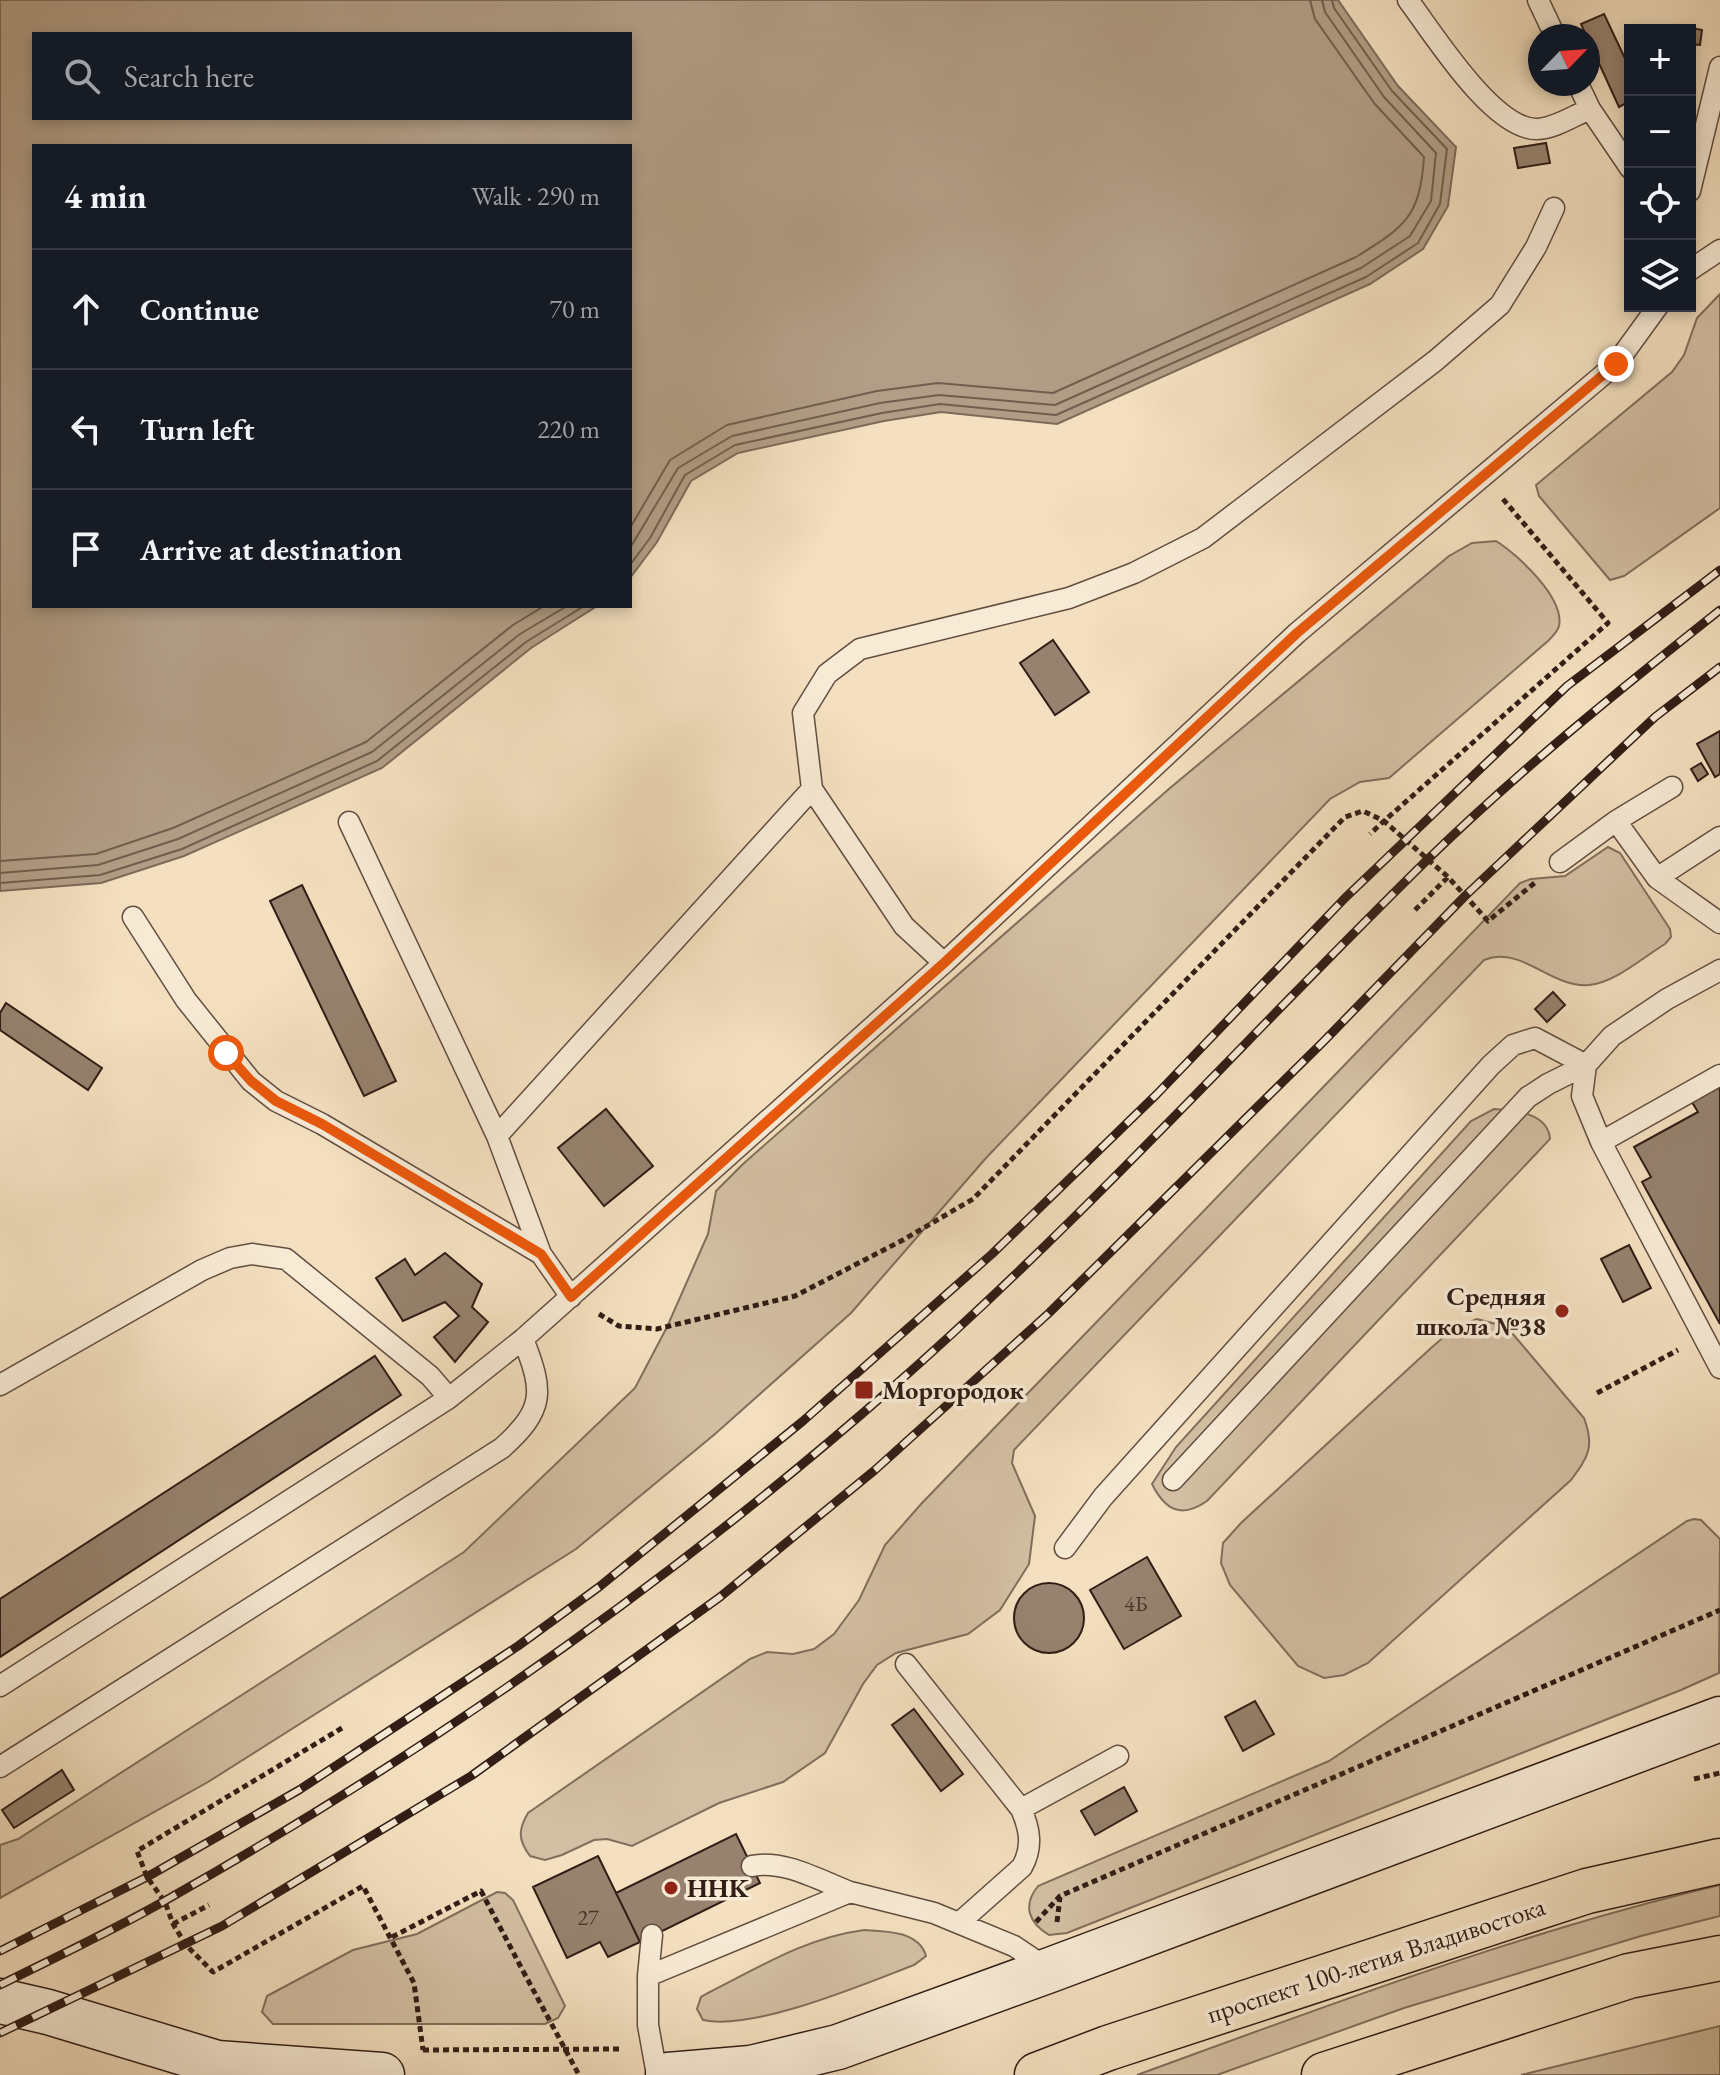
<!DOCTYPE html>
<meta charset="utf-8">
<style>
body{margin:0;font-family:"EB Garamond",serif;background:#242831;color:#f1f3f6}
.controls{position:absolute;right:24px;top:24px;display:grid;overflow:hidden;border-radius:0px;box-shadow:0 4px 12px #0003}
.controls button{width:72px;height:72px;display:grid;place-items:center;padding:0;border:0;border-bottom:2px solid #363941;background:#171b24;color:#f1f3f6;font:40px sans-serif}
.compass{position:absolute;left:1528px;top:24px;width:72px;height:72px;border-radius:50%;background:#171b24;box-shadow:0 4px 12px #0003;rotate:65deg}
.stop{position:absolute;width:24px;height:24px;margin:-18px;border:6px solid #ea580c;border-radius:50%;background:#fff}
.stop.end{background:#ea580c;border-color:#fff;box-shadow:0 2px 8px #0008}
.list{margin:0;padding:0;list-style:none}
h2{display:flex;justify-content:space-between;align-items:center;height:104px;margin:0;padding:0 32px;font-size:34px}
h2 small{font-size:26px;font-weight:400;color:#9ea1a6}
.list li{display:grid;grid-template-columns:52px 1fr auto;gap:24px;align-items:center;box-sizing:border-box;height:120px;padding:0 32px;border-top:2px solid #363941}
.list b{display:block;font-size:30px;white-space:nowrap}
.list em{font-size:26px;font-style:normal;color:#9ea1a6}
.icon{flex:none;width:44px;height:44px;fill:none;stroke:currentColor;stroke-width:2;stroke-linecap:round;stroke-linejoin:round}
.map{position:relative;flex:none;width:1720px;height:2075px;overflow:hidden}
.search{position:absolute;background:#171b24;box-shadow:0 4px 12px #0003;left:32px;top:32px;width:600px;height:88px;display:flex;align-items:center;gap:20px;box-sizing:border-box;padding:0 28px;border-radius:0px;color:#9ea1a6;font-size:30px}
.panel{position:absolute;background:#171b24;box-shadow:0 4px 12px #0003;left:32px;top:144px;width:600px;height:464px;border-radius:0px}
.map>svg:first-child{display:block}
.green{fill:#d3bfa3;stroke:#826e5c;stroke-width:2}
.water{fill:#b29e86;stroke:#7e6a59;stroke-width:2;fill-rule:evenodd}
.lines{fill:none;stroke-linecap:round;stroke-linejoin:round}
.shore{stroke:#725e4e;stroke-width:2}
.building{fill:#96826e;stroke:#311d16;stroke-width:2}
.lane-casing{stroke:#624e40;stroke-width:23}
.secondary-casing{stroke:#311d16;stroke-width:47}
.highway-casing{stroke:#311d16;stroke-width:47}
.path{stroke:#311d16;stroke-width:5;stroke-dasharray:6 4;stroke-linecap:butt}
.lane{stroke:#f8ebd6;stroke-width:20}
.secondary{stroke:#f8ebd6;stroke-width:44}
.highway{stroke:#f4e0c0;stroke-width:44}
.rail-casing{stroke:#311d16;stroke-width:9}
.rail{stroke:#f8ebd6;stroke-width:6;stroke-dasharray:18;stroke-linecap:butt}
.path-bridge{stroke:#311d16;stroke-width:5;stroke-dasharray:6 4;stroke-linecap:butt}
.route{stroke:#ea580c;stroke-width:10}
.poi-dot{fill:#8f2418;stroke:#f8ebd6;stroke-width:3}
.labels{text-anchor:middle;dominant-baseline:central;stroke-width:7;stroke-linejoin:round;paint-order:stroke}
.number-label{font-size:22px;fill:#4a362c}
.poi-label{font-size:26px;font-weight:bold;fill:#311d16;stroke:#f8ebd6;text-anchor:start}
.street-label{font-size:26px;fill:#311d16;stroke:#f8ebd6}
</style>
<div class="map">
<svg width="1720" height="2075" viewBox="0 0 1720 2075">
<rect width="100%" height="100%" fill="#f4e0c0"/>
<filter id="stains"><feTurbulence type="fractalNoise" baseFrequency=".0025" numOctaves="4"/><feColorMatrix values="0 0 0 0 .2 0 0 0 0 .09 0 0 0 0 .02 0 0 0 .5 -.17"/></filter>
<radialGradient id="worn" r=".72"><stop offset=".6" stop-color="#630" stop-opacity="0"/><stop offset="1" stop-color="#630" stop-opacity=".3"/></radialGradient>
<path class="green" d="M1720,294V508L1624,576L1610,580L1539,496L1536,485L1672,372L1684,355L1697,318Z
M1496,541C1517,554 1565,598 1559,626C1558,631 1552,637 1548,641L1389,778L1360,782L1330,799L986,1158L851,1313L715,1434L576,1549L208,1782L0,1898V1845L18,1839L464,1552L635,1388L667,1327L708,1234L716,1191L743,1164L1170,788L1449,556L1472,543Z
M1608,847L1620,853L1670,929L1671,937L1665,944C1642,958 1616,982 1589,985C1550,988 1522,945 1484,960L1014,1450L1012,1463L1035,1516L1029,1564L1000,1610L968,1634L896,1653L877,1665L863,1684L825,1753L783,1782L719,1803L632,1846L607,1839L594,1840L562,1855L545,1860L530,1856C518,1840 518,1830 528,1813L750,1659L767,1652L793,1654L814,1649L834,1634L859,1600L885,1545L922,1503L1520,883L1531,879L1565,876Z
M1494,1109C1515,1110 1548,1113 1550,1139L1207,1501C1181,1519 1165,1510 1152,1484L1176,1447L1471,1121Z
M1477,1319L1507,1327L1584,1418C1595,1447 1588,1457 1571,1480L1368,1663L1344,1675L1324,1678L1298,1666L1230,1585L1221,1563L1223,1543L1241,1523L1431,1348L1454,1328Z
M1694,1519L1701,1520L1720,1539L1719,1673L1681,1690L1067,1933L1049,1935C1029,1923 1022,1906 1038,1886L1329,1761L1687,1521Z
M1720,1885V1916L1641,1936L1404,2008L1217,2075H1137C1329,2005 1521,1932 1720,1885Z
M497,1892L505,1893L513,1900L565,2006L558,2018L545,2024H273L262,2012L267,1996L353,1950L417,1934Z
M864,1930C885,1931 919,1931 926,1956L914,1965C864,1984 754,2031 703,2020L697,2009L701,1997L708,1993C760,1967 805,1938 864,1930Z
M1720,2026V2075H1521Z"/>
<path class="water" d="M0,0H1338L1398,86L1456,147L1448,206L1423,249L1370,284L1057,424L941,412L884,421L738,453L691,481L657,542L630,578V146H34V606H597L531,648L382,768L184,856L101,883L0,891ZM34,34H630V118H34Z"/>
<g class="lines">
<path class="shore" d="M630,528L670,460L727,425L877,391L938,383L1053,393L1356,257C1404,227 1420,218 1424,157L1374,103L1315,19L1310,0
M630,548L678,468L732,436L880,403L939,395L1055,405L1361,268L1410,236L1431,201L1436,153L1384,97L1325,12L1322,0
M630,565L650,538L685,475L735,445L882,413L940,404L1056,415L1366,277L1418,243L1440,204L1447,149L1392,91L1334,8L1332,0
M0,861L96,854L173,828L366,742L513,625L544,606
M0,873L98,865L178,839L372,752L520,634L567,606
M0,883L100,875L182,849L377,761L526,642L584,606"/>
</g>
<path class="building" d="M1604,14L1630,69V101L1619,107L1581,24Z
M1677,25L1702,30L1700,45L1690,44V30H1676Z
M1546,143L1550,163L1518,168L1514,148Z
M1053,640L1089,692L1055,715L1020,663Z
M1720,731V774L1715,777L1697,744Z
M1701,763L1708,774L1698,781L1691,769Z
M302,885L396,1081L364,1096L270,901Z
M1553,992L1565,1005L1547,1022L1535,1009Z
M6,1003L102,1068L88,1090L0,1030V1013Z
M1718,1087L1720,1090V1324L1642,1182L1651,1177L1634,1147L1698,1112L1692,1102Z
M606,1109L653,1166L604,1206L558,1148Z
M1629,1245L1651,1288L1623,1302L1601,1259Z
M445,1253L482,1284L472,1307L488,1322L455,1362L434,1337L459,1316L445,1302L403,1321L376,1278L405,1259L415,1275Z
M375,1356L401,1395L0,1657V1599Z
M1147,1557L1181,1616L1124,1649L1090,1590Z
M1014 1618a35 35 0 1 1 70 0a35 35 0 1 1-70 0Z
M1255,1701L1274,1734L1243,1751L1225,1717Z
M914,1709L963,1774L941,1791L892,1725Z
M62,1770L74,1790L14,1828L2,1810Z
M1124,1787L1137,1811L1095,1835L1081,1811Z
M736,1834L760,1883L640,1942L616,1893Z
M598,1856L640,1942L608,1957L600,1942L567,1958L533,1887Z"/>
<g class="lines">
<defs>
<path id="lane" d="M1408,0C1433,33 1493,130 1537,129C1554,129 1575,115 1590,109
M1538,0L1555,36
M1578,84L1590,109L1630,168
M1690,191L1720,67
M1690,270L1720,250
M812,789L904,926L944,963
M1616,821L1657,878L1720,837
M349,822L497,1136L541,1254L571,1297
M1560,862L1616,821L1672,787
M1657,878L1720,923
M133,917L186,1000L251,1081L276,1101L322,1124L541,1254
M1720,970L1667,999L1612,1036L1586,1065L1582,1096L1601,1142L1720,1368
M497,1136L812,789L803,713L827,674L860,649L1069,598L1134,573L1203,538L1435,361L1500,305L1536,247L1554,208
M1601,1142L1720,1075
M0,1385L202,1270L230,1258L252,1254L286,1259L430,1376L449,1398
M1173,1480L1528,1097L1548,1084L1586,1065
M1065,1548L1103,1497L1491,1065L1513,1045L1535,1038L1586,1065
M906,1664L1021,1809
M0,1686L449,1398L523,1339L944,963L1297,633L1616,364L1658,306
M0,1767L502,1448C545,1409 544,1392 523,1339
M752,1866C783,1859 821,1881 850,1892
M959,1923L1022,1867C1033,1847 1030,1829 1021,1809L1118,1756
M648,1976L652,1935
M657,2075L648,2025V1976L850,1892L934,1913L1014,1946L1047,1968"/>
<path id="secondary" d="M0,2001L48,2012L217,2063L382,2075
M668,2075L751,2068L838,2047L1050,1970L1720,1719"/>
<path id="highway" d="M1037,2075L1108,2048L1587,1891L1720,1861
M1324,2075L1629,1976L1720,1958"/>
</defs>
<use href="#lane" class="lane-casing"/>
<use href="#secondary" class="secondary-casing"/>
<use href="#highway" class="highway-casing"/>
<path class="path" d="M1503,499L1608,623L1384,821L1448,877L1488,921L1537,881
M1415,910L1448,877
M599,1314L619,1326L657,1329L795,1296L903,1240L973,1199L1345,817L1363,811L1384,821L1370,834
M1597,1393L1678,1350
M342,1728L137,1851L147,1877L165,1902L173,1924L186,1945L213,1972L363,1886L414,1983L423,2050
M1694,1779L1720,1773
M1036,1922L1060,1896L1720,1610
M1057,1922L1060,1897
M173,1924L209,1905
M392,1937L481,1891L523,1971
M423,2050L621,2049"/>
<use href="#lane" class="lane"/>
<use href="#secondary" class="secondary"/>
<use href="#highway" class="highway"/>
<defs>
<path id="rail" d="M0,1951L147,1877L299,1790L518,1646L599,1587L803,1421L992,1254L1157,1094L1345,898L1567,686L1720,570
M0,1985C56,1957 114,1930 168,1899C426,1753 671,1582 894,1386C1080,1223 1247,1037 1424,863C1517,772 1618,691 1720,610
M0,2033L222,1926L471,1776L720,1597L875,1470L1049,1313L1324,1041L1465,896L1655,717L1720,667"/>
</defs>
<use href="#rail" class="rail-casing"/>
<use href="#rail" class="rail"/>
<path class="path-bridge" d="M523,1971L579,2075"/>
</g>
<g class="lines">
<path class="route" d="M226,1053L251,1081L276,1101L322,1124L541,1254L571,1297L944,963L1297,633L1616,364"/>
</g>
<g class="poi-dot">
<circle cx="1562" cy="1311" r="8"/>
<rect x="854" y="1380" width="20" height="20" rx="4"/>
<circle cx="671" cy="1888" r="8"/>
</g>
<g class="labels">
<g class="number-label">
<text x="1136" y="1603">4Б</text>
<text x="588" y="1917">27</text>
</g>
<g class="poi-label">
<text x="1546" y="1296" text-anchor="end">Средняя<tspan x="1546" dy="30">школа №38</tspan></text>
<text x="882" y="1390">Моргородок</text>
<text x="687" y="1888">HHK</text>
</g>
<g class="street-label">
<text transform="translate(1376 1960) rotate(-18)">проспект 100-летия Владивостока</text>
</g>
</g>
<rect width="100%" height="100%" filter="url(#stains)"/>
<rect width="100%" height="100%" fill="url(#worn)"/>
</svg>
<div class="controls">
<button>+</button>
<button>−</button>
<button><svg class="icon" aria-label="locate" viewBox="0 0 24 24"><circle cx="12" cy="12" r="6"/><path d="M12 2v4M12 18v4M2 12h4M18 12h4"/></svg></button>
<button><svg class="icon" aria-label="layers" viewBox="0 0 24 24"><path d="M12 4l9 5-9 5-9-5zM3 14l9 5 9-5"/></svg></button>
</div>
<svg class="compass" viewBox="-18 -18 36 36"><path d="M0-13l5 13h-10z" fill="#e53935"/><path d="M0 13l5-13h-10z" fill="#9ea1a6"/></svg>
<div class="stop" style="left:226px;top:1053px"></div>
<div class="stop end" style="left:1616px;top:364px"></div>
<div class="search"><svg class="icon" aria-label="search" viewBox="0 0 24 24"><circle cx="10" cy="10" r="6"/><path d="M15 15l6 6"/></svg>Search here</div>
<section class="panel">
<h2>4 min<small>Walk · 290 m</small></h2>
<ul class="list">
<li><svg class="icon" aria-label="ahead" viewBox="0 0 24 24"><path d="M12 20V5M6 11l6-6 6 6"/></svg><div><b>Continue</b></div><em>70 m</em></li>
<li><svg class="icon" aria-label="left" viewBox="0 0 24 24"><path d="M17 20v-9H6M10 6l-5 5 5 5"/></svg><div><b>Turn left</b></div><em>220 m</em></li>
<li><svg class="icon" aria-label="arrive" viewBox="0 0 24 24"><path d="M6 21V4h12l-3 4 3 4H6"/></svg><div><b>Arrive at destination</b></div></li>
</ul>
</section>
</div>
